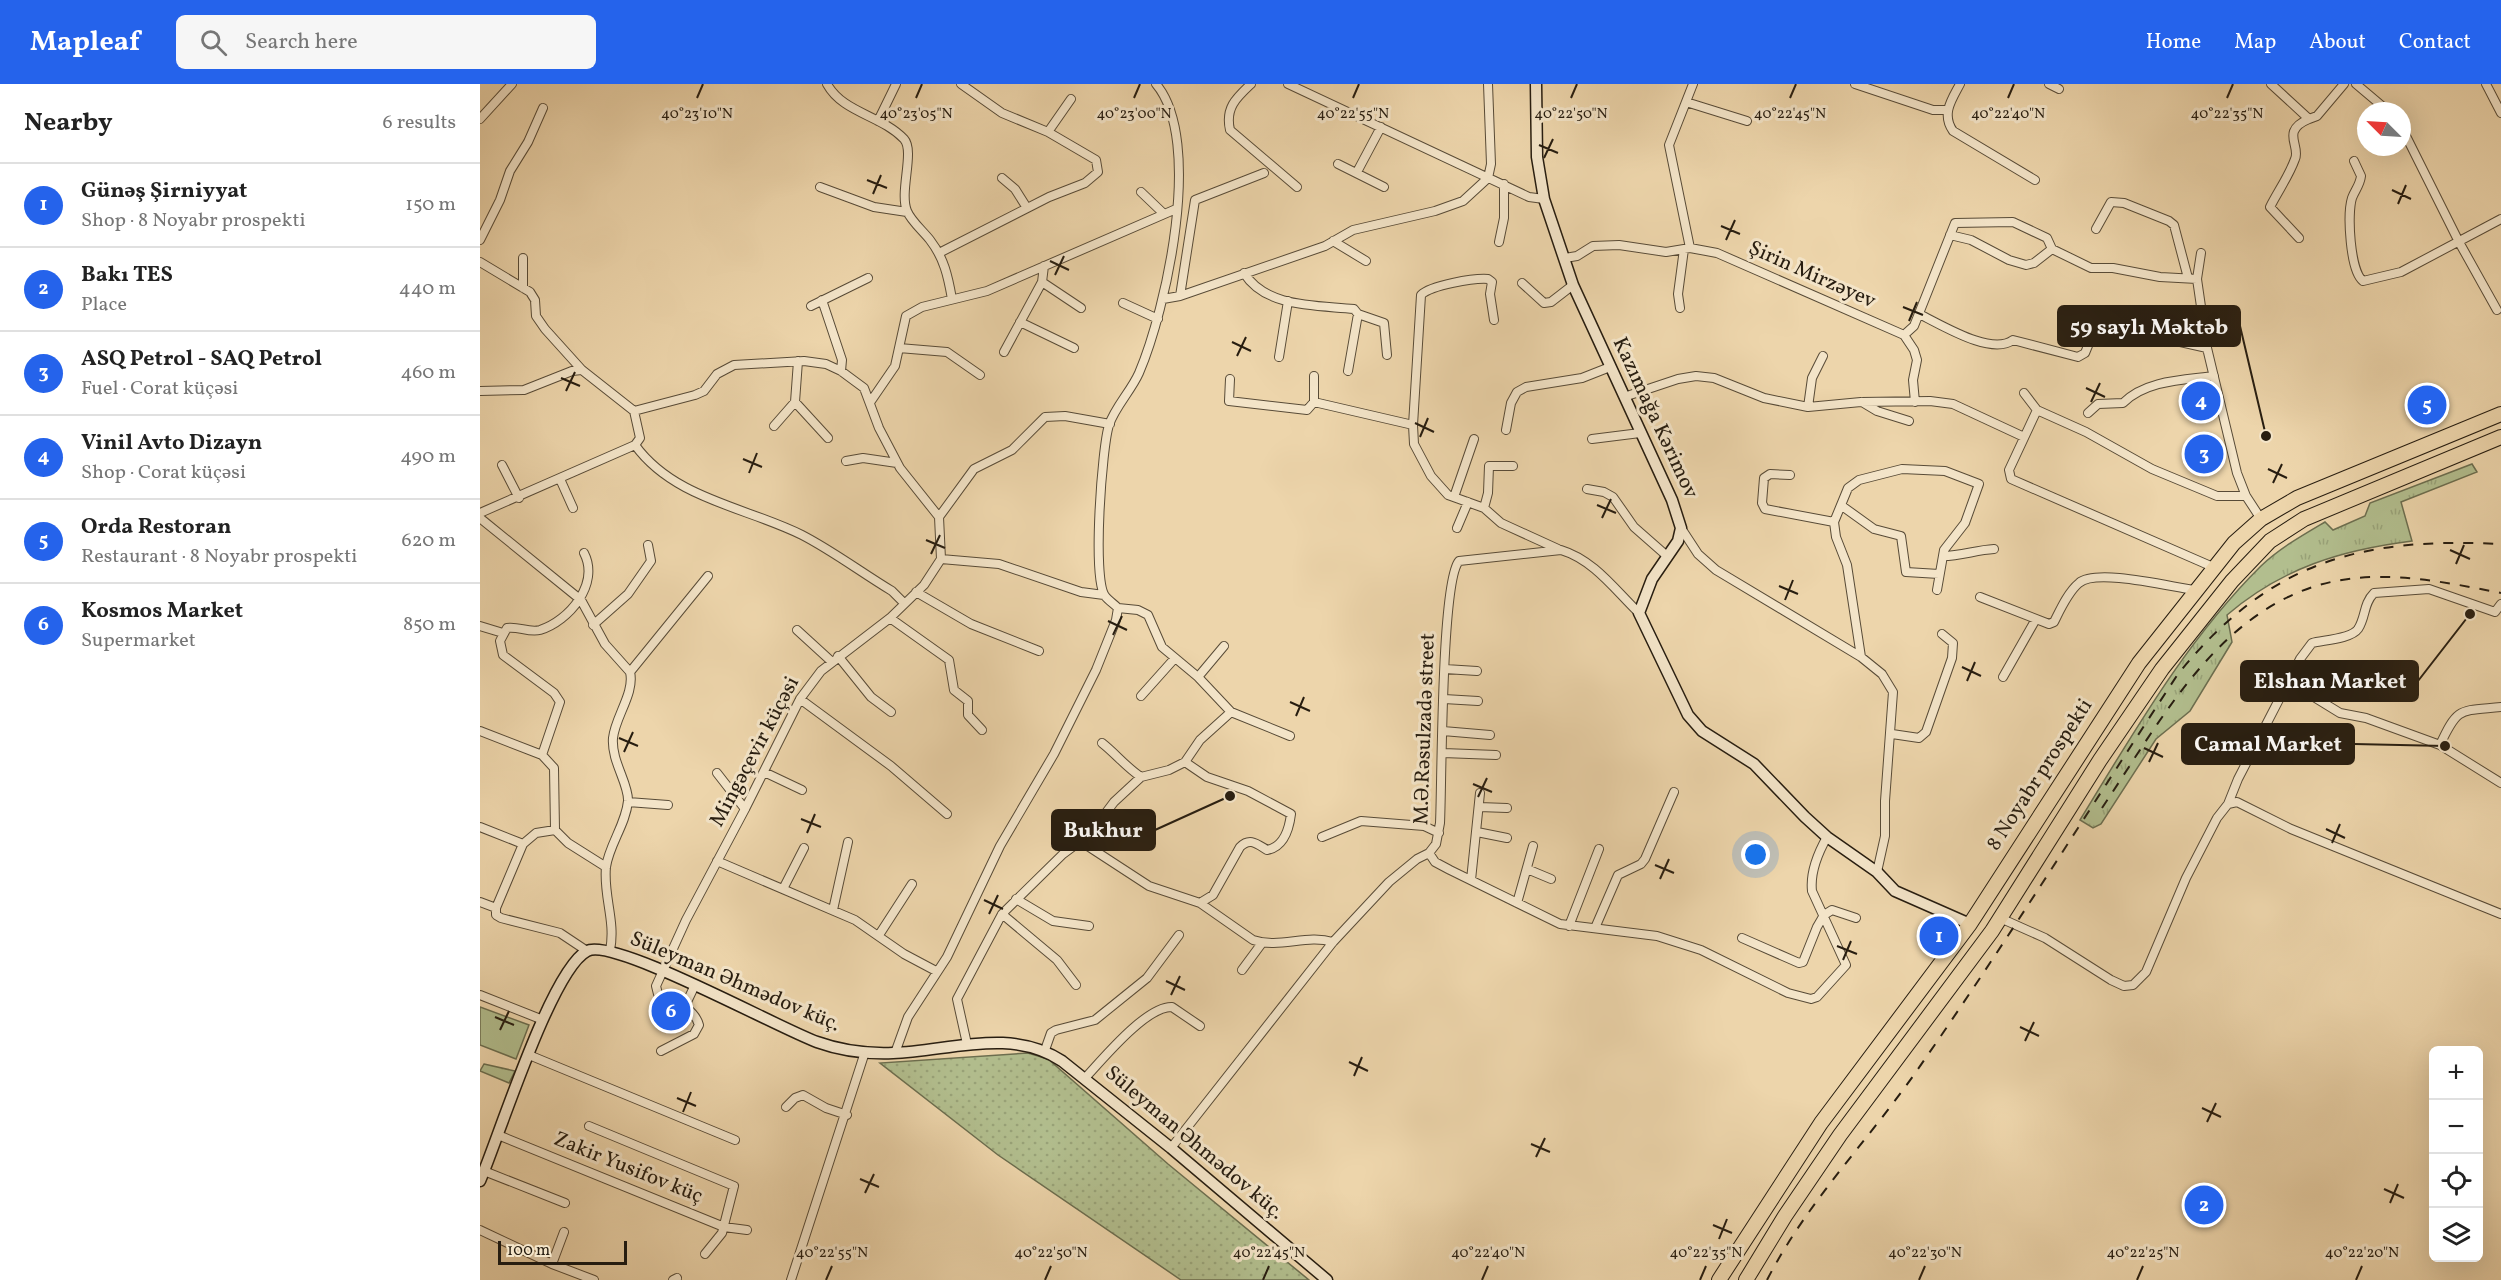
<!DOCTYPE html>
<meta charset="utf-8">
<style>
body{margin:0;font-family:Vollkorn,serif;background:#f6f6f6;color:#222}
.controls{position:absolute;right:18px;bottom:18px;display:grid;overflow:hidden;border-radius:9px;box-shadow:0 6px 24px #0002}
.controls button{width:54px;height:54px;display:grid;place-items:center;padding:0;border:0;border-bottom:2px solid #e0e0e0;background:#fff;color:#222;font:30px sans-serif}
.compass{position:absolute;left:1877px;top:18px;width:54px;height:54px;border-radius:50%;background:#fff;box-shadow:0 6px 24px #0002;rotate:294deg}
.scale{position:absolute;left:18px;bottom:15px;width:129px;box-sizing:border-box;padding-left:6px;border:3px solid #271d10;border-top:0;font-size:16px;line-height:21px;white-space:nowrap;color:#271d10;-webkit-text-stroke:4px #f3e4c8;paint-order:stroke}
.you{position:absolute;left:1276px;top:771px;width:21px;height:21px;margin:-15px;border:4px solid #fff;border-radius:50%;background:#1a73e8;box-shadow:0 0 0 9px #1a73e833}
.badge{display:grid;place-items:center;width:39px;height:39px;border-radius:50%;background:#2563eb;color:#fff;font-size:20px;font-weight:700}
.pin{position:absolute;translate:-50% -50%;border:3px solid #fff;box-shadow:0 2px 6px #0006}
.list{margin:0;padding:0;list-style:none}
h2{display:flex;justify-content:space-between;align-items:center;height:78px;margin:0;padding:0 24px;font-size:26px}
h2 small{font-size:20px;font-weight:400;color:#767676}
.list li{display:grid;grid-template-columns:39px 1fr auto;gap:18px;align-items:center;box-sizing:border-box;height:84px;padding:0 24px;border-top:2px solid #e0e0e0}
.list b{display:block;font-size:22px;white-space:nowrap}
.list p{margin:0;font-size:20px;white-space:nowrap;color:#767676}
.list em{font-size:20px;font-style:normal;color:#767676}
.icon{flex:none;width:33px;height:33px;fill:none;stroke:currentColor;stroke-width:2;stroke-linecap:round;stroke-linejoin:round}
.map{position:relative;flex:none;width:2021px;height:1196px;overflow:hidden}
header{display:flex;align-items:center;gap:36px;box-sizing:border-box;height:84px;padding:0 30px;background:#2563eb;color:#fff}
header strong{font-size:28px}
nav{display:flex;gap:33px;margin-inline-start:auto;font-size:21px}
.search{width:420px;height:54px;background:#f6f6f6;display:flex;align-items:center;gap:15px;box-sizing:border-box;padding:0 21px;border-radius:9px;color:#767676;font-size:22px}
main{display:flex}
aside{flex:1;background:#fff}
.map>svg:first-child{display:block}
.grass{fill:url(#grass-tufts);stroke:#6c6e4f;stroke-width:1.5}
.park{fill:url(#park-dots);stroke:#6c6e4f;stroke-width:1.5}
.pitch{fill:#b2be8e;stroke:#6c6e4f;stroke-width:1.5}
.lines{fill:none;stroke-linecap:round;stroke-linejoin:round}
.street-casing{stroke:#584b37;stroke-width:10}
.secondary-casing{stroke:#271d10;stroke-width:13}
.highway-casing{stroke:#271d10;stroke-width:16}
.street{stroke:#f3e4c8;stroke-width:8}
.secondary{stroke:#f3e4c8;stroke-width:10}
.highway{stroke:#edd5ab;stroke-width:14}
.rail{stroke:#271d10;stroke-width:2;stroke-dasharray:10 10;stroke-linecap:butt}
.ticks{fill:none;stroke:#271d10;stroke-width:2}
.labels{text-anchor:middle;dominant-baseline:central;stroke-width:6;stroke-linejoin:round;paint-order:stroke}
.street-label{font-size:21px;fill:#271d10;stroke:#f3e4c8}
.ticks-label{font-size:15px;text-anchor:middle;fill:#271d10;stroke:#f3e4c8;stroke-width:6;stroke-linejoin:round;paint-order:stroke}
.leader{fill:none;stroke:#271d10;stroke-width:2}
.callout-dot{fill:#271d10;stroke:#f3e4c8;stroke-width:2}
.callout{fill:#271d10;stroke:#271d10;stroke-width:2}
.callout-label{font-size:22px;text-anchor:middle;font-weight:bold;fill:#fff}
</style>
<header>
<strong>Mapleaf</strong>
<div class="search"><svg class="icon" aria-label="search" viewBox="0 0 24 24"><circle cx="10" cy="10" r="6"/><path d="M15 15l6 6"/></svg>Search here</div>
<nav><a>Home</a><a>Map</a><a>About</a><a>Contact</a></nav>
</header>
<main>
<aside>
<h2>Nearby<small>6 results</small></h2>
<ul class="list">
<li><span class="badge">1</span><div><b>Günəş Şirniyyat</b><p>Shop · 8 Noyabr prospekti</p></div><em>150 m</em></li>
<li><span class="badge">2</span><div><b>Bakı TES</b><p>Place</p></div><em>440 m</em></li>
<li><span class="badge">3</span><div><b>ASQ Petrol - SAQ Petrol</b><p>Fuel · Corat küçəsi</p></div><em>460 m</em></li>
<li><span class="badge">4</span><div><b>Vinil Avto Dizayn</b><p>Shop · Corat küçəsi</p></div><em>490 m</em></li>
<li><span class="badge">5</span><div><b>Orda Restoran</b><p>Restaurant · 8 Noyabr prospekti</p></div><em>620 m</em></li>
<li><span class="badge">6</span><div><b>Kosmos Market</b><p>Supermarket</p></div><em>850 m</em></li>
</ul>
</aside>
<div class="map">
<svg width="2021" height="1196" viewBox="0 0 2021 1196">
<defs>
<pattern id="grass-tufts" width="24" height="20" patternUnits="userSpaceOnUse" patternTransform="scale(1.5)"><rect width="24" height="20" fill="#b2be8e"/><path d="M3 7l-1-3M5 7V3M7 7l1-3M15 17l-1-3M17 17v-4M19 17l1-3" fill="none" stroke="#99a379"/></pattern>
<pattern id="park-dots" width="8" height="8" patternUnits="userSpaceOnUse" patternTransform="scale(1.5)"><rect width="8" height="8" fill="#b2be8e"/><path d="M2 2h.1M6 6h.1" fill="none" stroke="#99a379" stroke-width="1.8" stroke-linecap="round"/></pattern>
</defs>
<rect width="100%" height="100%" fill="#edd5ab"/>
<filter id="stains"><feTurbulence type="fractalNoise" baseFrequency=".00333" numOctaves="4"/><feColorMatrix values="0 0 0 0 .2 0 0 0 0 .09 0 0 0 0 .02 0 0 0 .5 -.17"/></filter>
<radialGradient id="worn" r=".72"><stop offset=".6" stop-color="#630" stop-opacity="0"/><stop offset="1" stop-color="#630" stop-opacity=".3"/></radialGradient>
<path class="grass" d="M1992,380L1997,388L1921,418L1932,457C1861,466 1802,484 1747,531L1752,558L1710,627L1676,655L1621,740L1613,744L1600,736C1654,648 1707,555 1781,482C1800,464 1823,451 1845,438L1853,446L1885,432L1890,419Z
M4,980L35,987L29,999L0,987Z"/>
<path class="park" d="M548,969L568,975L688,1080L829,1196H701L518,1071L400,979Z"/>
<path class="pitch" d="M0,923L49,941L36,975L0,961Z"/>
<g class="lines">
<defs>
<path id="street" d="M347,0C363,29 401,31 424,55C435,67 419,108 427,127C431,137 443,147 450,156C464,174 468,192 472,215
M771,0C756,14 745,24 750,46L817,103
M808,0L1049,113L1064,115
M1375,0L1453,26H1467
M1480,0C1472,15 1461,30 1473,47L1555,96
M1569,0L1579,5
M1791,0L1829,35L1837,32L1864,0
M1876,0L1908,27
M2006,0L2021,29
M1206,18L1267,37
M0,35L32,0
M398,37L416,0
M1922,44L1979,158L2017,226
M568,48L591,15
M1874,77L1881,92C1880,101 1875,106 1872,114C1867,130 1870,187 1883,197L1921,188L2021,135
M858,80L904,103
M877,88L901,43
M522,94L535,105L547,124
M340,103L394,123L427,128
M661,108L683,129
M1616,145L1631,118L1644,119L1689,137L1694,141L1708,194
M1470,151L1491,156L1529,176L1546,181L1554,179L1572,165
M1819,154L1790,123C1798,107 1809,92 1815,75C1821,62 1800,47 1829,35
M0,156L20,116L30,87L48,58L63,24
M853,157L886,177
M1019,158L1024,134V100
M1210,164L1189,61L1213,0
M459,169L569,113L605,99L618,88L616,76L568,48L522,29L481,0
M1721,169L1717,195L1727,264L1757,389L1766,412L1781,435
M43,174V204
M1085,174L1097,172L1113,162L1139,161L1186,168L1210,164L1237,169L1424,251
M0,178L50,208L55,216L56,232L65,245L102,286L154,327L215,311L224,307L237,290L254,281L324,277L346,280L361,287L384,304L399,344L420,384L459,433
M764,189C786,224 836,221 874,225L878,230L904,239L907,271
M562,198L601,224
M1042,199L1064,219L1071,218L1093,201
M700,212L715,116L784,89
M683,215L700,212L845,162L873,146L955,127L983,117L1008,94L1011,80L1008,0
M342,216L362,276L361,287
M643,219L678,235
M331,222L388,194
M1200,224L1198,210L1204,165
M1439,230C1462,241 1511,272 1533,256L1598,273L1605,269L1619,235L1624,234L1656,248L1727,264
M1014,236L1010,210L1012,198L1008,195C994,194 951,201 941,211L933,341L934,360L951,392L968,411L1004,424L1021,439L1078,465
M540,238L594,264
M1424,251L1434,242L1475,139L1533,138L1567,154L1572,165L1611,184H1633L1680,193L1717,195
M1424,251L1434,266L1437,276L1433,296L1435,318
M419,264L467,268L500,291
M524,268L562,198L564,182
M799,273L808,217
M868,287L878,230
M834,292V318
M750,295L749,317L827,326L834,318L933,341
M0,307L44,306L92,287L102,286
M1544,309L1557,326L1606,348L1672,385L1737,412H1766
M1144,313L1198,295L1216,292L1234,294L1284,314L1328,323L1381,318L1450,317L1473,320L1544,353
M391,317L415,282L426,232L442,223L507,207L696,125
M315,318L348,354
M1382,318L1397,327L1429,337
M1328,323L1332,294L1343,272
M1557,326L1529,386L1531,395L1733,483
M1608,329L1618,320L1643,319C1666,296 1704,296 1734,292
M294,342L315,318L318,277
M1026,346L1031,319L1037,308L1046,303L1102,294L1130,283
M1112,355L1160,349
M155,361C194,415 266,423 322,451C353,467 382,489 412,507L424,519
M366,377L383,374L417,379
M22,381L39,414
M1310,391L1290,390L1284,394L1282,419L1285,425L1354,438
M80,395L93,424
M1107,405L1124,408L1133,413L1154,443L1187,472
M974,413L994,355
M1362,422L1394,445L1421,452L1426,488L1459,490
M1004,424L1008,409L1009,382H1033
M0,429L155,361L160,354L154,327
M0,434L101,516L125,560L150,588C155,609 135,633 133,654C131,677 149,700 148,717C146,740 129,761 126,783C123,811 136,838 130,866
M977,444L988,418
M1201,444L1218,470L1236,486L1381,573L1402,590L1413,608L1405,717V752L1397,788
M1463,472C1481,472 1496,466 1514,465
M461,475L519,480L601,508L624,511
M436,508L491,540L559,567
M1500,513L1569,540L1574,538C1580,526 1588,508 1599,499C1616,484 1691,503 1714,506
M638,524L658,526L668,531L682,563L718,593L751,628L810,652
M410,534L469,576L474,606L488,617V631L502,646
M113,541L148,510L171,477L168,461
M0,542L23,549
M317,546L352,578
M358,572L391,613L411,628
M1381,573L1367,481L1356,453L1354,438L1368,404L1379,396L1422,385L1465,387L1499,400L1485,439L1464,466L1457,506
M965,585L997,587
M150,588L228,492
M718,593L744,562
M1523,593L1556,535
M1808,597L1860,629L1886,634L1960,661L2021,699
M661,612L695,574
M320,615L411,682L467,730
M964,615L998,617
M0,647L62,671L74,684L75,746
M963,647L1010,651
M1412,650L1439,654L1446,648L1472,574L1473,559L1462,550
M622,659C636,670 646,683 661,693
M1960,661C1978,622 1980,627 2021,623
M963,669L1016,671
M62,671L80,618L74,609L23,571L20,557L27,544C38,542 49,549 60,546C89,537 120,500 104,469
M284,688L322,706
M237,689L265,725
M148,718L188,721
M1748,720L1758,695L1820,575L1832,559C1843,556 1871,555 1878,545C1886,533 1883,520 1894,509L1949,505L2015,528L2021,520
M999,723L1027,724
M0,743L43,760
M997,748L1027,754
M842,753L881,737L944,742L959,749
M600,757L669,802L720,819L733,811L760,763C770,753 777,760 787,766C804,763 809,746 811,730L768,707L727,693L705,678
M949,769L955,778L970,786L1080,840L1177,852L1221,866L1308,909L1331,915L1337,913L1366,881L1332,807C1330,789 1338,769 1347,753
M237,777L375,836L424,870L456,887
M1047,785L1071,795
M991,796L1000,709
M303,805L324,764
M536,815L573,837L609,842
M0,818L16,824
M720,819L773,856C800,865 826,850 853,858
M1037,819L1053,762
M353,826L368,758
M522,830L577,876L596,901
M1520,834L1565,854L1631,896L1644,902L1653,901L1666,888L1706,794L1737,734L1748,720L1757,718L1811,745L2021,830
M1089,842L1119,765
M1115,844L1138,791L1161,780L1165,775L1194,708
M399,851L432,800
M1262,854L1319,879L1323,878L1337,843L1344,831L1352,826L1376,834
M107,867L80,849L21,834L16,831V824L43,760L56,749L75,746L88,759L126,783
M762,886L782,859
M0,911L63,936
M205,922L215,901
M487,960L477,915L522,830L583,770L610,750L634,718L661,693L689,686L705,678L720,656L751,628
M565,966L571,949L576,946L615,936L667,894L699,851
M181,967L214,950L219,941C214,923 193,917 178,910L176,902L206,836L265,725L320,615L341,587L410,534L444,501L461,475L459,433L494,385L532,366L565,333L585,332L630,340
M415,969L428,933L467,873L520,762L574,670L616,586L636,536L638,524C634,520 628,516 625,512C612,494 622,363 629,341C635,323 651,307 659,289C686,226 724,57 676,0
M49,971L255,1056
M605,994C622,976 666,922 692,923L720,942
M306,1023L315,1014L323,1011L346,1024L367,1031
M109,1042L254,1102L242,1149L225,1170
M18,1051L244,1143L267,1146
M691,1064L853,858L909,798L937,775L949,769L956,760L960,739C962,699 961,498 979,477L1081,466C1114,476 1135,506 1159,529
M4,1087L85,1119
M0,1146L72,1180L114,1196
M72,1180L84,1148
M193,1196L197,1194
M311,1196L385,968"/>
<path id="secondary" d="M1056,0L1057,73L1064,115L1093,201L1192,416L1201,444L1198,457L1172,495L1159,529L1208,631L1222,647L1274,680L1325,733L1347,753L1397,788L1415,807L1490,840
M0,1097C19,1053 71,886 107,867C134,853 300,945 337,958C362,967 388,970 413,969C469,967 531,943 582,977L691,1064L847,1196"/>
<path id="highway" d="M1239,1196L1341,1039L1490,840L1659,579L1754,459L1781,435L1817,414L2021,330
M1266,1196L1305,1132L1360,1051L1512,847L1620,676L1682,585L1752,497L1790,457L1824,435L2021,353"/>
</defs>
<use href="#street" class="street-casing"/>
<use href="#secondary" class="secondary-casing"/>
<use href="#highway" class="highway-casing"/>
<use href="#street" class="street"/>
<use href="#secondary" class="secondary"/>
<use href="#highway" class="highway"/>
<path class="rail" d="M1622,724C1689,624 1755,495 1894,493C1937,492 1980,501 2021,509
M1287,1196C1327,1118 1388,1057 1438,985C1528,856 1611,722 1698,590C1790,477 1880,453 2021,460"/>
</g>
<path class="ticks" d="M217,14L223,0M436,14L442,0M654,14L660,0M873,14L879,0M1091,14L1097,0M1310,14L1316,0M1528,14L1534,0M1747,14L1753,0M1059,61L1078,69M1064,74L1073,55M387,96L407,104M1912,106L1931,115M393,110L401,91M1918,120L1926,101M1241,142L1260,150M1246,156L1255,136M570,177L589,186M575,191L584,172M1423,223L1443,231M1429,237L1437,218M752,258L771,267M757,272L766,253M81,294L100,302M1606,304L1625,313M86,307L95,288M1611,318L1620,299M935,339L954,348M940,353L948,334M263,375L282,383M1788,385L1807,394M269,389L277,369M1793,399L1802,380M1117,421L1136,429M1122,434L1131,415M446,456L465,464M1970,466L1990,475M451,470L460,451M1976,480L1984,461M1299,502L1318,510M1305,516L1313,496M628,537L647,546M633,551L642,532M1482,583L1501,592M1487,597L1495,578M810,618L830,627M816,632L824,613M139,654L158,662M1664,664L1683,673M144,668L153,648M1669,678L1678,659M993,700L1012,708M998,713L1007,694M321,735L341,743M1846,745L1865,754M327,749L335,730M1852,759L1860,740M1175,781L1194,789M1180,795L1189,775M504,816L523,825M509,830L518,811M1357,862L1377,870M1363,876L1371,857M686,897L705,906M691,911L700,892M15,933L34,941M1540,943L1559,952M20,946L29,927M1545,957L1554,938M869,978L888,987M874,992L882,973M197,1014L216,1022M1722,1024L1741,1033M203,1028L211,1008M1727,1038L1736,1019M1051,1060L1070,1068M1056,1073L1065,1054M380,1095L399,1103M1904,1105L1924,1114M385,1109L394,1090M1910,1119L1918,1100M1233,1141L1252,1149M1239,1155L1247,1135M346,1196L352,1182M565,1196L571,1182M783,1196L789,1182M1002,1196L1008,1182M1220,1196L1226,1182M1439,1196L1445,1182M1657,1196L1663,1182M1876,1196L1882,1182"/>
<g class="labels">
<g class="street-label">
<text transform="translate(1332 191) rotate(24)">Şirin Mirzəyev</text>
<text transform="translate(1175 334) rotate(65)">Kazımağa Kərimov</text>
<text transform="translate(945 645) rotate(-88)">M.Ə.Rəsulzadə street</text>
<text transform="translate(275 668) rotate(-62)">Mingəçevir küçəsi</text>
<text transform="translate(1560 691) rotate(-57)">8 Noyabr prospekti</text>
<text transform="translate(255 898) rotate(23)">Süleyman Əhmədov küç.</text>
<text transform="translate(714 1059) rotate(40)">Süleyman Əhmədov küç.</text>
<text transform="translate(148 1084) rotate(22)">Zakir Yusifov küç</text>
</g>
</g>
<g class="ticks-label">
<text x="217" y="34">40°23'10"N</text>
<text x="436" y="34">40°23'05"N</text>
<text x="1091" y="34">40°22'50"N</text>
<text x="1528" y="34">40°22'40"N</text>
<text x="654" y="34">40°23'00"N</text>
<text x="873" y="34">40°22'55"N</text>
<text x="1310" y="34">40°22'45"N</text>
<text x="1747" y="34">40°22'35"N</text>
<text x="352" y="1173">40°22'55"N</text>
<text x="571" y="1173">40°22'50"N</text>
<text x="789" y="1173">40°22'45"N</text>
<text x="1008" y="1173">40°22'40"N</text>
<text x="1226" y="1173">40°22'35"N</text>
<text x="1445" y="1173">40°22'30"N</text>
<text x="1663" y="1173">40°22'25"N</text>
<text x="1882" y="1173">40°22'20"N</text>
</g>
<path class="leader" d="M1786 352L1760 242M1990 530L1938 597M1965 662L1874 660M750 712L675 746"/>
<g class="callout-dot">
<circle cx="1786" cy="352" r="6"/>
<circle cx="1990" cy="530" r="6"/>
<circle cx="1965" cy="662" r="6"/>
<circle cx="750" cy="712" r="6"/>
</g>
<g class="callout">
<rect x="1578" y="222" width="182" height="40" rx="6"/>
<rect x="1761" y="577" width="177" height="40" rx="6"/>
<rect x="1702" y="640" width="172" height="40" rx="6"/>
<rect x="572" y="726" width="103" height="40" rx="6"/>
</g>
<g class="callout-label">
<text x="1669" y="250">59 saylı Məktəb</text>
<text x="1850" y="604">Elshan Market</text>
<text x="1788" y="667">Camal Market</text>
<text x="623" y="753">Bukhur</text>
</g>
<rect width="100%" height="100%" filter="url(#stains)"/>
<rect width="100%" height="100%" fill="url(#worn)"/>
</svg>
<div class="controls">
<button>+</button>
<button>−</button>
<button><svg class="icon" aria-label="locate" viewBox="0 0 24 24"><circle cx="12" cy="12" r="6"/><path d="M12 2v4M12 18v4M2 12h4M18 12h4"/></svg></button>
<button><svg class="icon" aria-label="layers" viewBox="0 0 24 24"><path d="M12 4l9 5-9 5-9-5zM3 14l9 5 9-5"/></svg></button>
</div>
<svg class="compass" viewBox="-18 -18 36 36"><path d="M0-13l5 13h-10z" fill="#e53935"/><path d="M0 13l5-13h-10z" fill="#767676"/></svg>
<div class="scale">100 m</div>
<div class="you"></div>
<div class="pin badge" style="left:1459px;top:852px">1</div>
<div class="pin badge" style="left:1724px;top:1121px">2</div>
<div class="pin badge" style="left:1724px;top:370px">3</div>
<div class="pin badge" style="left:1721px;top:317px">4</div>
<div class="pin badge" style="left:1947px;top:321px">5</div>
<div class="pin badge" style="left:191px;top:927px">6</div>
</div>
</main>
